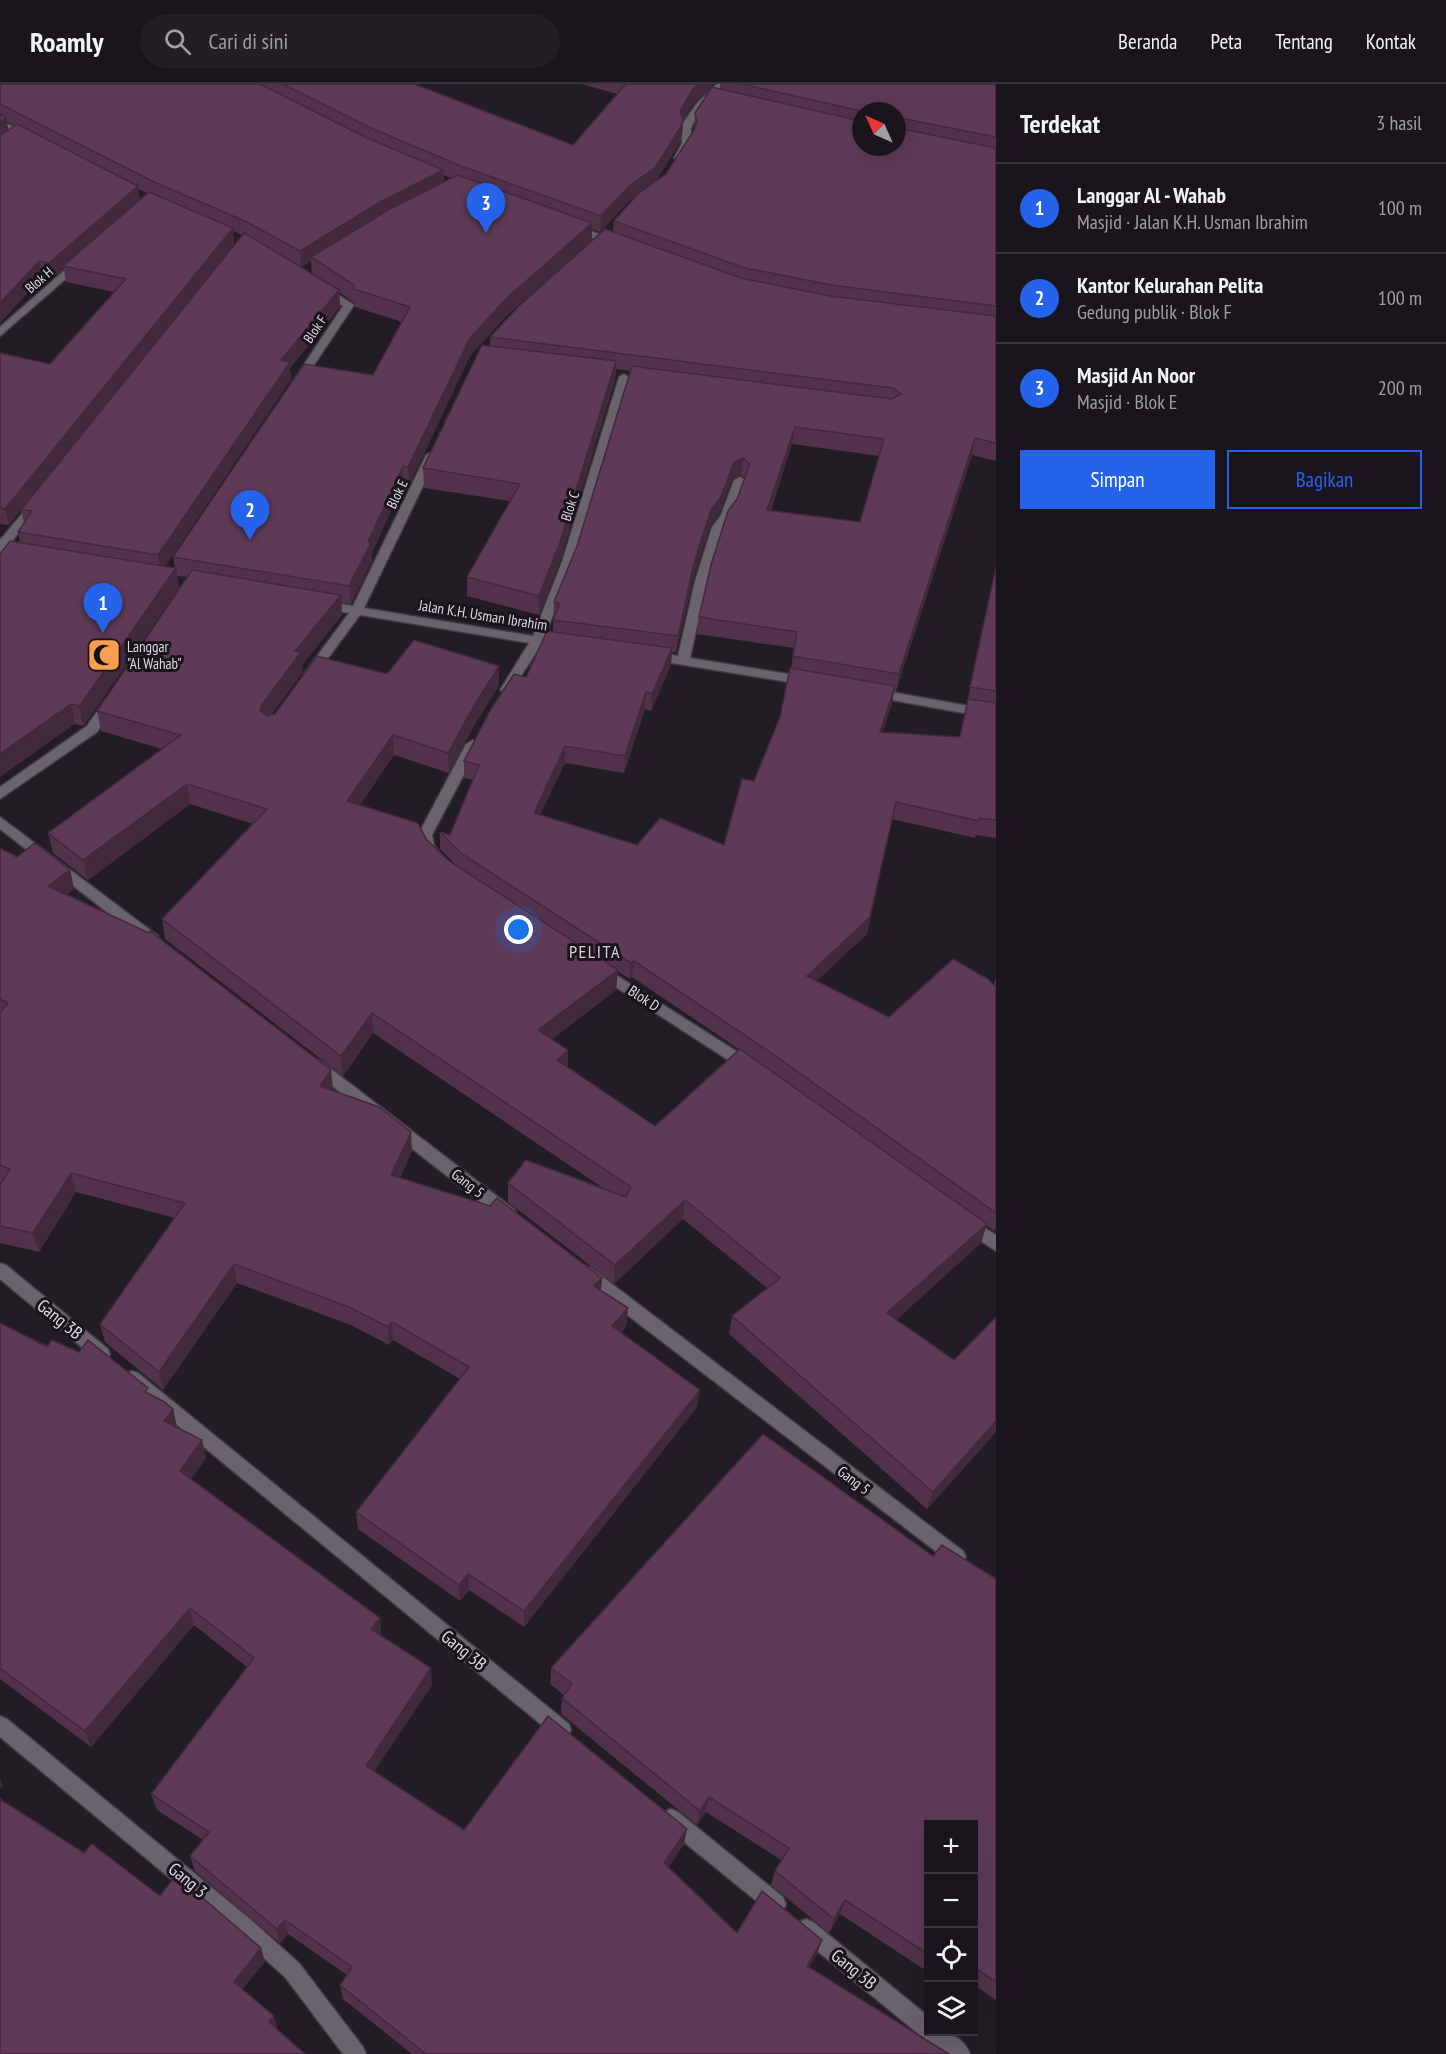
<!DOCTYPE html>
<html lang="id">
<meta charset="utf-8">
<style>
body{margin:0;font-family:"PT Sans Narrow",sans-serif;background:#231e25;color:#f1f3f6}
.controls{position:absolute;right:18px;bottom:18px;display:grid;overflow:hidden;border-radius:0px;box-shadow:0 6px 24px #0002}
.controls button{width:54px;height:54px;display:grid;place-items:center;padding:0;border:0;border-bottom:2px solid #38343b;background:#1a151c;color:#f1f3f6;font:30px sans-serif}
.compass{position:absolute;left:852px;top:18px;width:54px;height:54px;border-radius:50%;background:#1a151c;box-shadow:0 6px 24px #0002;rotate:315deg}
.you{position:absolute;left:519px;top:846px;width:21px;height:21px;margin:-15px;border:4px solid #fff;border-radius:50%;background:#1a73e8;box-shadow:0 0 0 9px #1a73e833}
.badge{display:grid;place-items:center;width:39px;height:39px;border-radius:50%;background:#2563eb;color:#fff;font-size:20px;font-weight:700}
.pin{position:absolute;translate:-50% -50px;filter:drop-shadow(0 2px 3px #0008)}
.pin::after{content:'';position:absolute;top:32px;width:21px;height:18px;background:inherit;clip-path:polygon(0 0,100% 0,50% 100%)}
.list{margin:0;padding:0;list-style:none}
h2{display:flex;justify-content:space-between;align-items:center;height:78px;margin:0;padding:0 24px;font-size:26px}
h2 small{font-size:20px;font-weight:400;color:#9f9fa3}
.list li{display:grid;grid-template-columns:39px 1fr auto;gap:18px;align-items:center;box-sizing:border-box;height:90px;padding:0 24px;border-top:2px solid #38343b}
.list b{display:block;font-size:22px;white-space:nowrap}
.list p{margin:0;font-size:20px;white-space:nowrap;color:#9f9fa3}
.list em{font-size:20px;font-style:normal;color:#9f9fa3}
.actions{display:flex;gap:12px;padding:18px 24px}
.actions a{flex:1;padding:14px 0;border:2px solid #2563eb;border-radius:0px;text-align:center;font-size:21px;color:#2563eb}
.actions .main{background:#2563eb;color:#fff}
.icon{flex:none;width:33px;height:33px;fill:none;stroke:currentColor;stroke-width:2;stroke-linecap:round;stroke-linejoin:round}
.map{position:relative;flex:none;width:996px;height:1970px;overflow:hidden}
header{display:flex;align-items:center;gap:36px;box-sizing:border-box;height:84px;padding:0 30px;background:#1a151c;border-bottom:2px solid #38343b}
header strong{font-size:28px}
nav{display:flex;gap:33px;margin-inline-start:auto;font-size:21px}
.search{width:420px;height:54px;background:#231e25;display:flex;align-items:center;gap:15px;box-sizing:border-box;padding:0 21px;border-radius:33px;color:#9f9fa3;font-size:22px}
main{display:flex}
aside{flex:1;background:#1a151c}
.map>svg:first-child{display:block}
.lines{fill:none;stroke-linecap:round;stroke-linejoin:round}
.minor-casing{stroke:#3f3941;stroke-width:3}
.minor{fill:#6a626d;fill-rule:evenodd}
.wall{fill:#51324a;fill-rule:evenodd}
.shaded-wall{fill:#42293c}
.building{fill:#5e3a56;stroke:#42293c;stroke-width:1.5;fill-rule:evenodd}
.labels{text-anchor:middle;dominant-baseline:central;stroke-width:6;stroke-linejoin:round;paint-order:stroke}
.far-street-label{font-size:14px;fill:#dfdbe1;stroke:#19131c}
.street-label{font-size:15px;fill:#dfdbe1;stroke:#19131c}
.poi-label{font-size:15px;fill:#dfdbe1;stroke:#19131c;text-anchor:start}
.quarter-label{font-size:18px;letter-spacing:1.5px;fill:#dad1de;stroke:#19131c}
.near-street-label{font-size:18px;fill:#dfdbe1;stroke:#19131c}
</style>
<header>
<strong>Roamly</strong>
<div class="search"><svg class="icon" aria-label="search" viewBox="0 0 24 24"><circle cx="10" cy="10" r="6"/><path d="M15 15l6 6"/></svg>Cari di sini</div>
<nav><a>Beranda</a><a>Peta</a><a>Tentang</a><a>Kontak</a></nav>
</header>
<main>
<div class="map">
<svg width="996" height="1970" viewBox="0 0 996 1970">
<rect width="100%" height="100%" fill="#221c25"/>
<g class="lines">
<defs>
<path id="minor" d="M717,0H727L705,22L695,36L691,44V59L682,76H676L674,74L682,59L681,44L685,36L698,18Z
M0,36L32,52L34,54L26,56L0,43Z
M568,141H576L622,159L613,161L568,145Z
M75,177L84,179L0,252V243Z
M323,201L354,221L302,299H294L293,297L343,222L319,206L318,204Z
M624,290L629,293L574,478L544,554L552,558L550,561H541L510,609L506,610L500,606L529,559L360,531L314,593H306L304,590L306,587L349,529L321,525L315,521L321,517L353,522L426,371L432,368L438,371L364,524L533,552L562,478L619,293Z
M740,393L746,396L733,431L724,443L707,497L690,574L807,593L813,597L811,600L807,601L653,576L647,572L653,568L678,572L695,497L712,443L721,431L734,396Z
M35,418L39,419V423L4,467L0,468V456L31,419Z
M875,605L996,627V635L870,612L869,609L870,606Z
M110,615L116,619L97,648L0,715V703L87,642L105,616Z
M473,656L480,660L432,751L434,761L441,771L439,774H429L420,762L418,751L466,660Z
M0,733L158,852L160,856L158,860H148L0,745Z
M602,882L755,979L757,983L755,987H745L597,891L595,887L597,883Z
M317,976L322,978L515,1126L517,1131L515,1136L509,1137L503,1136L312,986L310,982L312,978Z
M967,1133L996,1151V1167L961,1144L959,1139L961,1134Z
M0,1179L6,1181L108,1265L110,1270L108,1275L102,1277L96,1275L0,1195Z
M585,1182L591,1184L963,1467L966,1473L963,1479L957,1481L951,1479L579,1194L577,1189L579,1184Z
M132,1287L138,1289L569,1640L571,1646L569,1652L562,1655L555,1652L126,1299L124,1294L126,1289Z
M0,1632L7,1635L250,1835L299,1879L363,1963L366,1970H343L285,1893L236,1849L0,1653Z
M671,1725L678,1728L783,1813L786,1820L783,1827L776,1830L769,1827L664,1742L661,1735L664,1728Z
M806,1835L813,1838L928,1932V1948C947,1948 963,1951 970,1970H943L799,1852L796,1845L799,1838Z"/>
</defs>
<use href="#minor" class="minor-casing"/>
<use href="#minor" class="minor"/>
</g>
<path class="wall" d="M0,0H414L573,61L617,10L582,0H715L692,21L683,37L682,52L679,60L656,97L666,90L694,46L695,29L720,5V0H996V377L972,371L896,607H894L892,619L882,649L960,653L996,482V754L976,751L975,754L892,735L867,850L816,897L889,933L994,901L996,892V1145L994,1147L986,1141L981,1159L896,1236L954,1276L996,1233V1348L927,1425L729,1250L732,1232L767,1204L683,1135L614,1200L508,1118V1099L606,1106L373,949L343,992L165,855L162,835L253,740L190,720L88,796L53,769L48,749L162,665L101,647L97,627L188,493L177,492L179,504L85,640L83,642L75,640L20,458L18,448L24,439L21,426L9,441L0,440V269L50,280L114,208L66,198L64,185L52,195L42,193L0,239ZM861,27H897L861,63ZM6,37L15,42L8,46ZM443,91L452,94L444,98ZM138,105L147,109L140,116ZM635,113L614,137L613,148L490,253V262L423,384L424,404L510,417L467,493V512L539,531L560,477L615,296L616,285L630,287L577,462L554,518L553,548L526,593L464,677V694L473,696L450,751L440,748V765L457,782L449,777L426,755L360,721L394,671L449,689L475,640L499,602V582L387,590L271,631L303,588L302,581L342,531L341,519L351,520L372,477V469L403,400L409,401L470,272L507,231L592,157V145L600,148L629,117ZM233,147L242,151L23,424L234,160ZM311,177L312,190L301,183ZM339,208L355,219V223L402,238L373,291L173,473L175,484L165,482L291,295L290,284L340,223ZM792,360L879,372L860,438L771,427ZM741,391L745,394L737,415L699,533L697,550L794,564L791,584L780,633L754,697L724,761H637L540,731L565,679L624,689L645,625L651,627L671,581L672,568H676L693,496L710,442L719,430L732,395ZM617,887L630,895L632,893L740,966L655,1042L568,983V966L552,955L616,906Z
M0,764L17,773L70,786L74,805L67,811L331,986L332,1006L412,1067L400,1094L602,1194L601,1207L628,1224L626,1242L621,1249L697,1323L524,1543L469,1506L460,1517L358,1445L356,1428L460,1295L393,1256L389,1261L351,1241L237,1199L163,1306L105,1258L100,1240L175,1134L76,1108L39,1168L0,1159V1101L1,1099H0Z
M0,1239L149,1310L173,1325L177,1344L202,1356L206,1374L191,1395L380,1534L381,1552L432,1601L374,1687L464,1746L684,1760L669,1783L737,1849L822,1856L817,1870L809,1883L949,1970H412L343,1915L340,1901L347,1891L288,1850L280,1859L195,1787L190,1772L203,1756L157,1726L151,1710L247,1583L194,1541L91,1663L0,1595Z
M933,1472L996,1495V1916L974,1901V1740H928V1888L840,1830L829,1849L771,1801L775,1787L781,1776L706,1728L697,1741L561,1630L562,1614L564,1611L550,1600L551,1584Z"/>
<path class="shaded-wall" d="M699,0H715L692,21L683,37L682,52L679,60L654,99L629,117L600,148L601,132L680,27L693,5Z
M6,34L9,49L0,56V38Z
M443,86L444,102L311,173V177L301,183L300,167L380,118Z
M138,102L140,118L63,182L64,185L52,195L49,179Z
M592,139V157L507,231L470,272L409,401L408,383L470,254L507,214Z
M233,144L234,160L9,441L5,425Z
M39,177L42,193L0,239V219Z
M339,206L340,223L290,284L291,295L161,489L158,471L281,276Z
M616,277L615,296L560,477L539,531V512Z
M795,343L792,360L765,443L767,426Z
M975,354L972,371L896,607L899,590Z
M743,374L741,391L732,395L719,430L710,442L693,496L676,568L678,552L694,479L711,426L734,378Z
M403,382V400L372,469V477L351,520L349,502L368,458Z
M176,484L179,504L85,640L83,642L79,622Z
M341,511L342,531L302,581L303,588L263,642L260,627L261,622L295,567Z
M672,564L671,581L651,627L652,610Z
M499,582V602L475,640L449,689L448,669L475,620Z
M895,602L892,619L877,665L880,648Z
M646,608L645,625L624,689L625,672Z
M71,620L75,640L0,693V670Z
M393,651L394,671L349,737L347,717Z
M565,662V679L533,746L534,729Z
M187,700L190,720L88,796L83,776Z
M892,735L867,850L804,909L807,892Z
M70,786L74,805L53,821L48,802Z
M634,877L632,893L630,895L631,879Z
M618,886L616,906L538,966V946Z
M372,929L373,949L343,992L341,972Z
M568,966V985L557,976Z
M331,986L333,1006L322,1021L320,1002Z
M411,1048L412,1067L392,1110L391,1091Z
M71,1089L76,1108L39,1168L33,1149Z
M685,1116L683,1135L614,1200L615,1181Z
M987,1140L981,1159L883,1248L887,1229Z
M234,1180L237,1199L163,1306L159,1288Z
M602,1194L600,1213L594,1202Z
M628,1224L626,1242L610,1260L612,1242Z
M392,1238L393,1256L389,1261L388,1243Z
M700,1306L697,1323L524,1543V1527Z
M173,1325L177,1344L164,1337Z
M996,1337V1348L927,1425L933,1408Z
M202,1356L206,1374L184,1405L180,1387Z
M468,1490L469,1506L460,1517L459,1501Z
M190,1524L194,1541L91,1663L85,1647Z
M380,1534L381,1551L372,1562L371,1545Z
M431,1584L432,1601L368,1697L366,1682Z
M0,1695L3,1702L0,1705Z
M709,1713L706,1728L697,1741L700,1727Z
M687,1745L684,1760L662,1793L664,1779Z
M845,1816L840,1830L829,1849L834,1835Z
M285,1836L288,1850L280,1859L277,1845Z
M822,1856L817,1870L802,1895L807,1882Z
M261,1864L265,1878L238,1911L234,1898Z
M274,1932L278,1945L273,1951L269,1938Z"/>
<path class="building" d="M0,0H260L365,53L443,86L380,118L300,167L247,138L152,97L0,20Z
M283,0H414L573,61L626,0H699L693,5L680,27L683,36L680,44L655,84L630,101L601,132L461,82L373,45Z
M742,0H996V53L900,34L897,36L898,44L996,64V222L831,201L745,184L614,137L639,109L666,90L694,46L697,37L695,29L712,3L861,37V63H897V27H861Z
M0,30L6,34L0,38Z
M17,40L138,102L49,179L39,177L0,219V52Z
M458,91L592,139L507,214L470,254L408,383L403,382L368,458L371,459L349,502L173,473L304,280L373,291L410,223L354,205V201L311,173L390,125Z
M149,108L233,144L5,425L0,424V269L50,280L126,195L63,182Z
M605,145L741,194L830,212L996,232V359L975,354L899,590L793,572L797,548L699,533L711,481L728,427L737,415L750,380L743,374L734,378L721,413L711,426L694,479L678,552L553,536L560,520L554,518L577,462L632,282L892,315L901,310L893,304L490,253L519,222ZM795,343L884,355L860,438L767,426Z
M244,149L339,206L281,276L290,278L158,471L18,448L32,427L21,426Z
M482,261L616,277L560,458L539,512L467,493L520,400L423,384Z
M10,457L176,484L81,620L79,622L71,620L0,670V470Z
M996,483V607L970,603Z
M192,486L341,511L295,567L301,568L261,622L260,627L267,632L275,630L317,572L387,590L414,556L499,582L475,620L448,669L393,651L347,717L418,739L426,755L449,777L618,886L538,946L568,966L557,976L655,1042L740,965L987,1140L887,1229L954,1276L996,1233V1337L933,1408L732,1232L780,1194L685,1116L615,1181L508,1099L526,1076L626,1113L631,1103L372,929L341,972L162,835L267,725L187,700L83,776L48,749L181,651L97,627Z
M547,547L672,564L652,610L646,608L625,672L565,662L534,729L637,761L660,734L724,761L742,695L754,697L780,633L790,584L895,602L880,648L960,653L968,615L996,619V736L979,734V737L896,718L870,833L807,892L889,933L953,875L988,895L996,903V1129L770,968L634,877L631,879L462,770L440,748L450,751L479,681L464,677L491,625L514,590L526,593Z
M35,759L70,786L48,802L149,849L150,847L331,986L320,1002L379,1023L411,1048L391,1091L490,1122L497,1114L602,1194L594,1202L628,1224L612,1242L700,1306L524,1527L468,1490L459,1501L356,1428L469,1283L392,1238L388,1243L349,1223L234,1180L159,1288L100,1240L185,1119L71,1089L33,1149L0,1142V1101L10,1085L0,1081V928L8,919L0,915V764L17,773Z
M0,1239L47,1263L52,1256L79,1268L88,1256L148,1304L145,1308L163,1317L173,1325L164,1337L202,1356L180,1387L380,1534L371,1545L431,1584L366,1682L464,1746L548,1632L687,1745L664,1779L737,1849L762,1807L822,1856L807,1882L949,1970H426L340,1901L352,1883L285,1836L277,1845L190,1772L209,1748L151,1710L254,1574L190,1524L85,1647L0,1584Z
M763,1350L933,1472L942,1461L996,1495V1898L974,1883V1740H928V1870L845,1816L834,1835L775,1787L789,1764L709,1713L700,1727L562,1614L572,1600L551,1584Z
M0,1715L84,1769L92,1760L160,1812L176,1791L261,1864L234,1898L274,1932L269,1938L305,1970H0Z"/>
<defs>
<symbol id="mosque-square" viewBox="-11 -11 22 22"><rect x="-9" y="-9" width="18" height="18" rx="4" fill="#fb9e50" stroke="#19131c"/><path d="M3.5-4.9A6 6 0 1 0 3.5 4.9A5 5 0 1 1 3.5-4.9Z" fill="#111"/></symbol>
</defs>
<g fill-rule="evenodd">
<use href="#mosque-square" x="85" y="552" width="38" height="38"/>
</g>
<g class="labels">
<g class="far-street-label">
<text transform="translate(39 196) rotate(-41)">Blok H</text>
<text transform="translate(315 245) rotate(-56)">Blok F</text>
<text transform="translate(397 410) rotate(-64)">Blok E</text>
<text transform="translate(570 422) rotate(-72)">Blok C</text>
</g>
<g class="street-label">
<text transform="translate(483 531) rotate(9)">Jalan K.H. Usman Ibrahim</text>
<text transform="translate(644 914) rotate(33)">Blok D</text>
<text transform="translate(468 1099) rotate(38)">Gang 5</text>
<text transform="translate(854 1396) rotate(37)">Gang 5</text>
</g>
<g class="poi-label">
<text x="127" y="562">Langgar<tspan x="127" dy="17">"Al Wahab"</tspan></text>
</g>
<g class="quarter-label">
<text x="595" y="867">PELITA</text>
</g>
<g class="near-street-label">
<text transform="translate(60 1235) rotate(39)">Gang 3B</text>
<text transform="translate(464 1566) rotate(39)">Gang 3B</text>
<text transform="translate(188 1796) rotate(40)">Gang 3</text>
<text transform="translate(854 1885) rotate(39)">Gang 3B</text>
</g>
</g>
</svg>
<div class="controls">
<button>+</button>
<button>−</button>
<button><svg class="icon" aria-label="locate" viewBox="0 0 24 24"><circle cx="12" cy="12" r="6"/><path d="M12 2v4M12 18v4M2 12h4M18 12h4"/></svg></button>
<button><svg class="icon" aria-label="layers" viewBox="0 0 24 24"><path d="M12 4l9 5-9 5-9-5zM3 14l9 5 9-5"/></svg></button>
</div>
<svg class="compass" viewBox="-18 -18 36 36"><path d="M0-13l5 13h-10z" fill="#e53935"/><path d="M0 13l5-13h-10z" fill="#9f9fa3"/></svg>
<div class="you"></div>
<div class="pin badge" style="left:103px;top:549px">1</div>
<div class="pin badge" style="left:250px;top:456px">2</div>
<div class="pin badge" style="left:486px;top:149px">3</div>
</div>
<aside>
<h2>Terdekat<small>3 hasil</small></h2>
<ul class="list">
<li><span class="badge">1</span><div><b>Langgar Al - Wahab</b><p>Masjid · Jalan K.H. Usman Ibrahim</p></div><em>100 m</em></li>
<li><span class="badge">2</span><div><b>Kantor Kelurahan Pelita</b><p>Gedung publik · Blok F</p></div><em>100 m</em></li>
<li><span class="badge">3</span><div><b>Masjid An Noor</b><p>Masjid · Blok E</p></div><em>200 m</em></li>
</ul>
<div class="actions"><a class="main">Simpan</a><a>Bagikan</a></div>
</aside>
</main>
